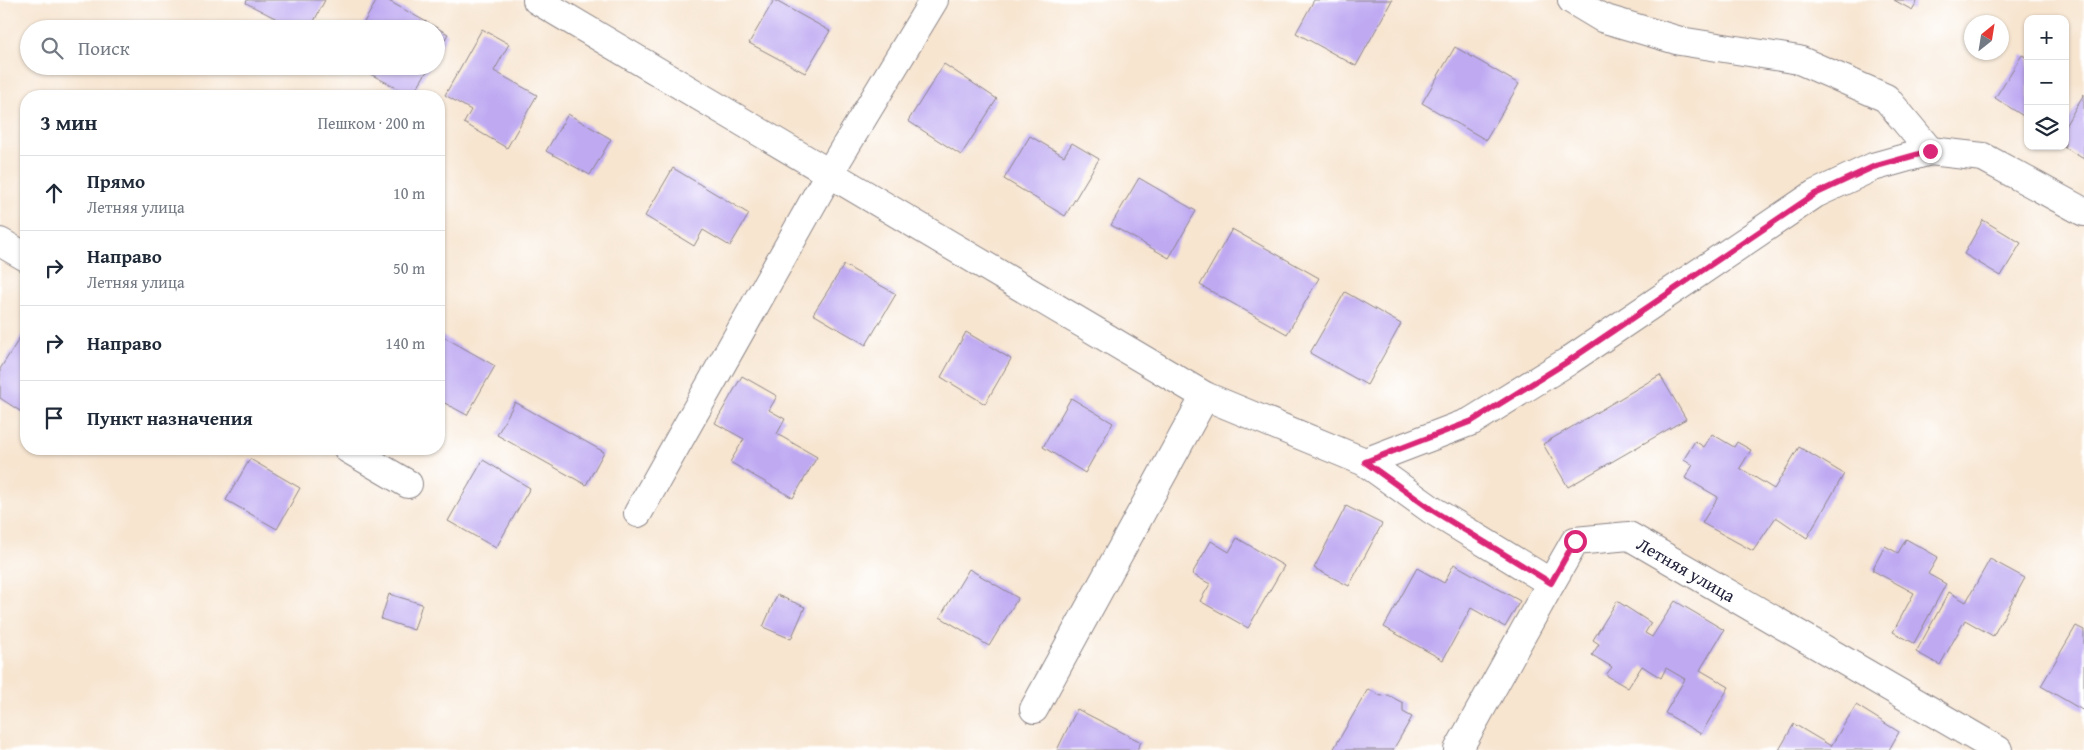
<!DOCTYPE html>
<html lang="ru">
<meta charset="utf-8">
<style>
body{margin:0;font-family:"Gentium Book Plus",serif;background:#f6f6f7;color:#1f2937}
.controls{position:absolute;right:15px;top:15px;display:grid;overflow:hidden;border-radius:10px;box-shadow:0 1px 4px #0004}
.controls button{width:45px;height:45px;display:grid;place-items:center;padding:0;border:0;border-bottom:1px solid #e0e1e3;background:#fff;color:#1f2937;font:25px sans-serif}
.compass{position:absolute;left:1964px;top:15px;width:45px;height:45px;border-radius:50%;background:#fff;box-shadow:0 1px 4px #0004;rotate:30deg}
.stop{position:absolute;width:15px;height:15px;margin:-11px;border:4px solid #db2777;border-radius:50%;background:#fff}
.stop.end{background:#db2777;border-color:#fff;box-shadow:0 1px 5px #0008}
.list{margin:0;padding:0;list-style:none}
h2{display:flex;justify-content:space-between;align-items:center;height:65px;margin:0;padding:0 20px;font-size:21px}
h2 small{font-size:16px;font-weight:400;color:#747a83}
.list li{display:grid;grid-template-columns:32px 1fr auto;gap:15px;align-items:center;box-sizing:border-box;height:75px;padding:0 20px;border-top:1px solid #e0e1e3}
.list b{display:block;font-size:19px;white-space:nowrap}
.list p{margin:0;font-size:16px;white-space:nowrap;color:#747a83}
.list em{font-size:16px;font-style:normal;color:#747a83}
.icon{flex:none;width:28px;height:28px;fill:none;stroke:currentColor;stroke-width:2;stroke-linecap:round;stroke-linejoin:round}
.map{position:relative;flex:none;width:2084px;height:750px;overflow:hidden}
.search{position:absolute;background:#fff;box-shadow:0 1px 4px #0004;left:20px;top:20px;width:425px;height:55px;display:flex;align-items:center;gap:12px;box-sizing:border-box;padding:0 18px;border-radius:28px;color:#747a83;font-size:19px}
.panel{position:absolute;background:#fff;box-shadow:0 1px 4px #0004;left:20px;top:90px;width:425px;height:365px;border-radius:20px}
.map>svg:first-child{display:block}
.building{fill:#bfaaf2}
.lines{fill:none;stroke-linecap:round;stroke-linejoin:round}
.street-casing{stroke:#8c8486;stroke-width:30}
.street{stroke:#fff;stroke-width:28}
.route{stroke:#db2777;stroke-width:6}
.labels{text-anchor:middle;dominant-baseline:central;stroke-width:5;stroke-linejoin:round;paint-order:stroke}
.street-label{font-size:18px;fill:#22223b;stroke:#fff}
</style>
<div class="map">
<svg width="2084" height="750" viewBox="0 0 2084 750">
<rect width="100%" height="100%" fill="#fff"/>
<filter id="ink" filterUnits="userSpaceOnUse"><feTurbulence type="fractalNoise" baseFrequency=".02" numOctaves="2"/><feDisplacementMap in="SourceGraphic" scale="10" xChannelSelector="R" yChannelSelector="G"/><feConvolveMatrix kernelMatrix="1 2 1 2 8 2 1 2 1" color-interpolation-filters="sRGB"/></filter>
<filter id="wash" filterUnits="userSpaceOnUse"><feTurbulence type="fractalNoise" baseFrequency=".0096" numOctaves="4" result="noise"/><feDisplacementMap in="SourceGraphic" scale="20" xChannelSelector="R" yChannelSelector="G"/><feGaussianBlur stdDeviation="1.12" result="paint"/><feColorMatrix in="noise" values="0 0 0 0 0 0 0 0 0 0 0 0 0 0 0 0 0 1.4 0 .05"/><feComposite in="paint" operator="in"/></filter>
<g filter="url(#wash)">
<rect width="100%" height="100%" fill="#f7e5d0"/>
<g id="blocks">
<path class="building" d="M247,0H325L310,29H296L246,3Z
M377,0H387L448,34L436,55V29H360Z
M774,0L830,31L805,73L749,43Z
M1314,0H1392L1356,66L1296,33Z
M1894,0H1918L1912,10Z
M482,29L509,44L494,71L537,95L507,148L464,123L471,110L445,95Z
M1455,47L1519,84L1486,140L1422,103Z
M2022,55L2028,58V119L1995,98Z
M944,64L997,99L961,155L908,121Z
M355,66H430L412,96Z
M2084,94V159L2062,146H2065V126Z
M568,114L611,139L590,175L546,151Z
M1030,136L1064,156L1072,143L1099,159L1065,216L1004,179Z
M673,168L749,214L730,246L703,230L694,246L645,216Z
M1139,178L1196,211L1169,258L1111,225Z
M1983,220L2021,243L2001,276L1964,254Z
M1232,229L1319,278L1287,334L1200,285Z
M844,265L896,294L866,345L813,314Z
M1345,292L1401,324L1367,385L1310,353Z
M26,328V415L0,398V369Z
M966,332L1011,359L985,404L941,377Z
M439,334L495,366L467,415L439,400Z
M1660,375L1686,419L1568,487L1543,444Z
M742,376L777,396L769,410L785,419L777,434L817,457L793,498L730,462L744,439L715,423Z
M1071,398L1113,423L1085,473L1043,447Z
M515,402L604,452L586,485L497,435Z
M1712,434L1734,447L1737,442L1751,450L1740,468L1774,489L1799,447L1844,474L1807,538L1776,517L1753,551L1702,523L1718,497L1685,478L1693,465L1684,459L1695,441L1704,447Z
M250,459L300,488L277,529L226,500Z
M483,460L530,488L496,548L448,521Z
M1346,506L1382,524L1349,586L1314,568Z
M1237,538L1284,566L1248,628L1200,601L1210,584L1192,574L1211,541L1229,552Z
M1906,539L1938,557L1928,574L1946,584L1914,643L1893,632L1914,593L1872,570L1885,546L1898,553Z
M1990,559L2025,578L1993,636L1965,620L1940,665L1916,652L1949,592L1966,602Z
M1454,564L1520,601L1505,627L1471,608L1443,660L1384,627L1417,568L1444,583Z
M969,569L1018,598L989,646L940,617Z
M389,594L422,604L414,630L381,619Z
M777,595L805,607L791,639L763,627Z
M1617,601L1651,623L1645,633L1652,637L1675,601L1724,630L1700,670L1729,687L1701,734L1665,713L1685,679L1666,668L1661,678L1642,666L1628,688L1606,675L1612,667L1592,655L1599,644L1593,640Z
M2076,626L2084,630V711L2041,686Z
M1368,689L1381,696L1388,695L1403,703V712L1412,717L1393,750H1333Z
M1856,705L1899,732L1889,750H1779L1794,724L1831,746Z
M1077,709L1141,742L1137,750H1057Z"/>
</g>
</g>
<g filter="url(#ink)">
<use href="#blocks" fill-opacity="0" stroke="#8c8486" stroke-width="1"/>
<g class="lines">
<defs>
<g id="street">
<path d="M537,0L1205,396L1365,462L1472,421L1567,362L1815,194L1873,167L1930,151L1983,157L2084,212"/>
<path d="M1572,0L1602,18L1680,41L1799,60L1886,98L1930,151"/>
<path d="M0,242L26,257"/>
<path d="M348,449L408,484"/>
<path id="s1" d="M1365,462L1432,510L1551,583L1575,541L1629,536L1998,750"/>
<path d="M638,513L830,172L934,0"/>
<path d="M1034,709L1205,396"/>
<path d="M1458,750L1551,583"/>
</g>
</defs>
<use href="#street" class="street-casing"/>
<use href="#street" class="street"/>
</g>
</g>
<g class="lines" filter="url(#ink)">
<path class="route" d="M1575,541L1551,583L1432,510L1365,462L1472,421L1567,362L1815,194L1873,167L1930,151"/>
</g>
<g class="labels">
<g class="street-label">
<text stroke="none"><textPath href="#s1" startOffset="391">Летняя улица</textPath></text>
</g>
</g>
</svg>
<div class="controls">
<button>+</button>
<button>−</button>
<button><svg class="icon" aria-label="layers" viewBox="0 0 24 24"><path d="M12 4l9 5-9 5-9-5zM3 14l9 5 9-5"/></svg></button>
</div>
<svg class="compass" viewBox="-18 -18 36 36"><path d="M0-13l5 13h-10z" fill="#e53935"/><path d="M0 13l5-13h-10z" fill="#747a83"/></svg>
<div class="stop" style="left:1575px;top:541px"></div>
<div class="stop end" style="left:1930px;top:151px"></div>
<div class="search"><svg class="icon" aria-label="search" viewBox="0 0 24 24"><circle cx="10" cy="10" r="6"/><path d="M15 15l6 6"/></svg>Поиск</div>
<section class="panel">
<h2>3 мин<small>Пешком · 200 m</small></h2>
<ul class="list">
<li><svg class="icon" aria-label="ahead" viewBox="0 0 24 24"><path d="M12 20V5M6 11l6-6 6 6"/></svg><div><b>Прямо</b><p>Летняя улица</p></div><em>10 m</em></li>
<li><svg class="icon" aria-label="right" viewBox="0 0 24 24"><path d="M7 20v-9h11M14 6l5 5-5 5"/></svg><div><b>Направо</b><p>Летняя улица</p></div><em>50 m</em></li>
<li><svg class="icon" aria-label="right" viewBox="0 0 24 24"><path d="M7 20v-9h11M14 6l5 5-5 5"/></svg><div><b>Направо</b></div><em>140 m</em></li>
<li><svg class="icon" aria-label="arrive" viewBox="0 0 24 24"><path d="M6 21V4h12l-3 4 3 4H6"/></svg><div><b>Пункт назначения</b></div></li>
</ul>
</section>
</div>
